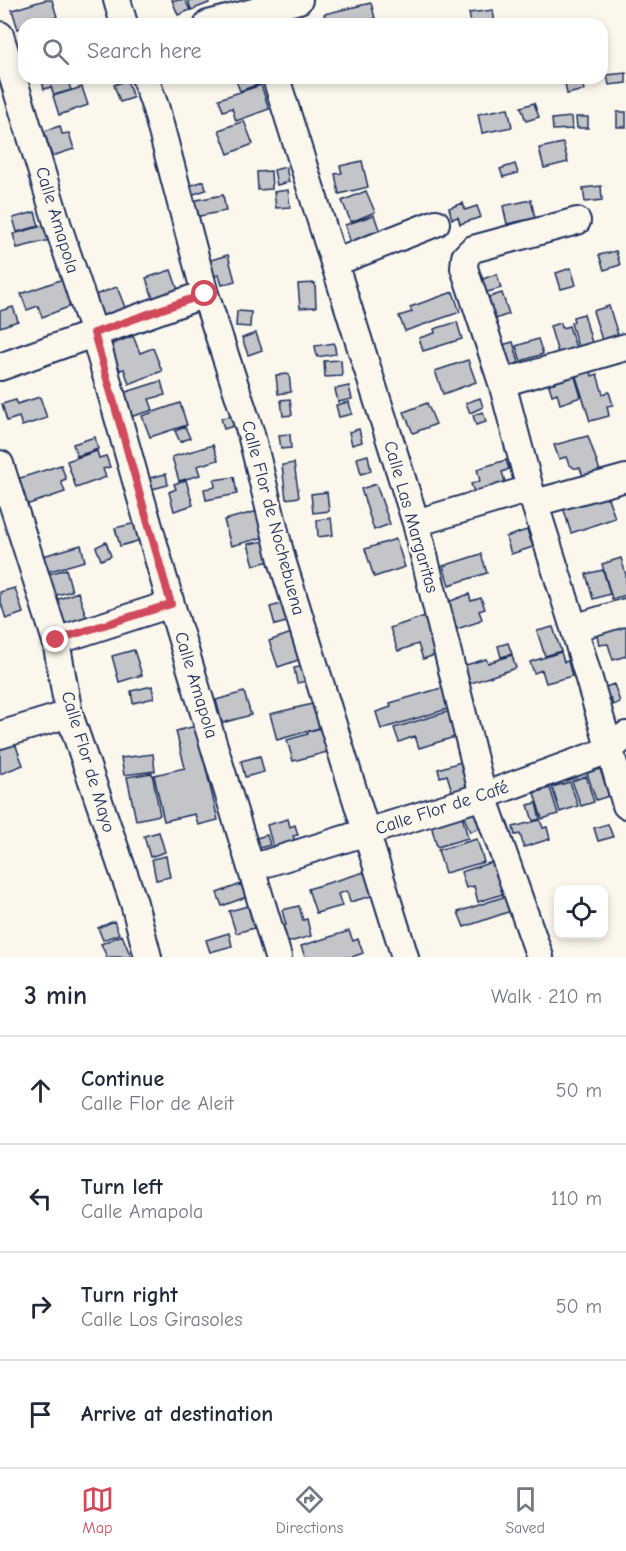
<!DOCTYPE html>
<meta charset="utf-8">
<style>
body{margin:0;font-family:"Comic Neue",sans-serif;background:#f6f6f7;color:#1f2937}
.controls{position:absolute;right:18px;bottom:18px;display:grid;overflow:hidden;border-radius:12px;box-shadow:0 3px 9px #0003}
.controls button{width:54px;height:54px;display:grid;place-items:center;padding:0;border:0;border-bottom:2px solid #e0e1e3;background:#fff;color:#1f2937;font:30px sans-serif}
.stop{position:absolute;width:18px;height:18px;margin:-14px;border:4px solid #d1495b;border-radius:50%;background:#fff}
.stop.end{background:#d1495b;border-color:#fff;box-shadow:0 2px 6px #0008}
.list{margin:0;padding:0;list-style:none}
h2{display:flex;justify-content:space-between;align-items:center;height:78px;margin:0;padding:0 24px;font-size:26px}
h2 small{font-size:20px;font-weight:400;color:#747a83}
.list li{display:grid;grid-template-columns:39px 1fr auto;gap:18px;align-items:center;box-sizing:border-box;height:108px;padding:0 24px;border-top:2px solid #e0e1e3}
.list b{display:block;font-size:22px;white-space:nowrap}
.list p{margin:0;font-size:20px;white-space:nowrap;color:#747a83}
.list em{font-size:20px;font-style:normal;color:#747a83}
.icon{flex:none;width:33px;height:33px;fill:none;stroke:currentColor;stroke-width:2;stroke-linecap:round;stroke-linejoin:round}
.map{position:relative;flex:none;width:626px;height:957px;overflow:hidden}
.search{position:absolute;background:#fff;box-shadow:0 3px 9px #0003;left:18px;right:18px;top:18px;height:66px;display:flex;align-items:center;gap:15px;box-sizing:border-box;padding:0 21px;border-radius:18px;color:#747a83;font-size:22px}
.sheet{height:510px;background:#fff}
nav{display:flex;justify-content:space-around;align-items:center;box-sizing:border-box;height:84px;border-top:2px solid #e0e1e3;background:#fff;font-size:16px;color:#747a83}
nav a{display:grid;justify-items:center;gap:3px}
nav .on{color:#d1495b}
.map>svg:first-child{display:block}
.building{fill:#c3c5c9;stroke:#1b2f5e;stroke-width:1.5}
.lines{fill:none;stroke-linecap:round;stroke-linejoin:round}
.minor-casing{stroke:#1b2f5e;stroke-width:30}
.minor{stroke:#fbf7ec;stroke-width:26}
.route{stroke:#d1495b;stroke-width:8}
.labels{text-anchor:middle;dominant-baseline:central;stroke-width:5;stroke-linejoin:round;paint-order:stroke}
.street-label{font-size:18px;fill:#1b2f5e;stroke:#fbf7ec}
</style>
<div class="map">
<svg width="626" height="957" viewBox="0 0 626 957">
<rect width="100%" height="100%" fill="#fbf7ec"/>
<filter id="ink" filterUnits="userSpaceOnUse"><feTurbulence type="fractalNoise" baseFrequency=".0167" numOctaves="2"/><feDisplacementMap in="SourceGraphic" scale="12" xChannelSelector="R" yChannelSelector="G"/><feConvolveMatrix kernelMatrix="1 2 1 2 8 2 1 2 1" color-interpolation-filters="sRGB"/></filter>
<g filter="url(#ink)">
<path class="building" d="M45,0H52L57,17L33,24H24V27L18,29L12,10Z
M172,0H185L190,10L178,15Z
M188,0H208L209,3L191,10Z
M371,3L376,22L366,24H327L324,14Z
M493,10L495,24H471L469,13Z
M626,73V83L609,85L607,75Z
M41,78H67L71,90L54,95L51,87L44,89Z
M235,78H262L264,82L240,91Z
M581,79L584,90L567,94L565,83Z
M127,80L133,98L120,102L114,85Z
M261,85L269,109L236,121L232,108L223,111L219,99Z
M82,87L88,105L59,115L53,96Z
M534,103L539,117L526,121L521,107Z
M508,108L512,127L482,133L478,114Z
M617,112H626V127H617Z
M571,117L572,129L553,130L552,119Z
M576,117H588V128H577Z
M244,121L253,144L228,154L219,130Z
M60,126L62,134L69,133L74,149L52,156L44,131Z
M563,143L568,162L544,168L539,148Z
M362,161L368,187L339,194L335,174L342,173L340,166Z
M515,164L518,173L503,177L500,169Z
M286,167L289,182L277,185L274,170Z
M271,171L272,189L258,190L257,172Z
M204,181L206,190L191,195L189,186Z
M601,186L602,200L585,202L583,188Z
M288,190L290,207L276,208L274,192Z
M366,191L375,212L351,222L342,201Z
M223,195L226,211L194,217L191,201Z
M531,200L535,218L507,224L503,206Z
M463,203L465,210L477,206L481,217L460,224L458,217L452,219L449,208Z
M35,212L39,226L17,232L13,218Z
M374,215L381,235L351,244L345,225Z
M50,224L54,239L17,248L13,234Z
M616,251L620,265L604,270L599,255Z
M228,255L235,281L222,285L219,275L212,277L207,261Z
M571,268L576,285L561,289L556,273Z
M171,270L180,296L155,304L146,278Z
M497,274L501,288L478,295L474,282Z
M63,279L74,305L42,317L38,306L27,310L21,294Z
M315,283L316,307L300,308L298,284Z
M117,287L128,315L102,324L92,296Z
M453,292L460,312L405,331L399,316L412,312L410,307Z
M502,293L509,314L487,322L480,300Z
M609,306L618,335L602,340L593,311Z
M13,307L18,321L0,327V311Z
M237,311L251,312L250,327L236,326Z
M584,314L592,343L578,347L571,323L574,322L573,317Z
M457,322L462,339L423,351L419,338L435,333L434,329Z
M561,323L562,328L569,326L576,348L558,353L550,326Z
M256,333L262,350L248,355L242,338Z
M133,336L140,353L153,348L162,371L129,384L124,369L120,370L110,345Z
M538,339L543,354L521,361L516,346Z
M513,342L519,363L507,366L502,345Z
M334,343L336,354L317,357L315,346Z
M341,360L342,376L325,377L324,361Z
M468,360L476,382L443,394L435,371Z
M588,363L592,376L597,374L603,394L609,392L613,405L607,406L609,416L590,421L573,367Z
M572,367L581,397L560,404L557,393L552,395L546,375Z
M289,374L291,392L278,394L276,375Z
M161,381L165,395L149,399L153,410L130,417L123,393Z
M349,386L352,399L338,402L335,389Z
M40,397L47,418L22,426L19,417L7,421L2,404L16,400L17,404Z
M480,398L483,407L470,413L466,403Z
M290,399L292,415L283,416L281,400Z
M349,402L352,414L339,417L336,405Z
M180,403L187,425L150,437L142,416Z
M427,403L436,424L413,433L404,412Z
M483,412L486,422L476,425L473,415Z
M231,416L234,426L224,429L221,418Z
M185,427L190,438L180,442L175,431Z
M359,429L362,442L352,445L349,432Z
M290,434L291,448L281,449L279,435Z
M588,436L600,471L583,476L580,468H574L569,464L566,457L559,459L554,445Z
M95,437L98,449L77,456L73,444Z
M213,445L218,460L197,466L200,475L179,481L172,457Z
M97,451L99,458L106,456L110,467L103,469L106,477L76,488L67,461Z
M368,455L371,471L361,474L357,458Z
M506,460L509,469L502,472L506,485L475,495L471,484L480,481L477,469Z
M294,463L299,497L286,499L282,465Z
M61,465L66,479L61,481L65,492L20,507L17,479Z
M166,474L168,485L152,489L149,478Z
M234,477L237,494L206,500L204,489L215,487L214,480Z
M186,480L193,505L174,511L169,492L176,489L174,484Z
M376,484L390,524L374,530L361,489Z
M327,492L329,511L313,513L311,494Z
M606,492L615,518L571,533L563,507Z
M262,510L269,536L231,546L224,520Z
M331,518L333,535L318,537L317,520Z
M136,523L141,540L120,546L115,528Z
M527,530L533,547L511,554L506,537Z
M396,539L405,567L374,577L365,549Z
M265,541L270,561L254,565L248,544Z
M106,542L111,556L101,560L96,547Z
M81,545L85,561L40,574L36,558Z
M481,554L487,573L449,585L443,566Z
M621,558L626,575V595L612,599L602,564Z
M66,569L72,591L49,597L42,576Z
M603,570L610,594L593,599L586,574Z
M15,588L23,613L6,619L0,600V592Z
M78,592L87,619L57,629L48,603Z
M469,594L471,601L481,598L485,609L479,611L482,619L478,621V622L457,629L448,602Z
M289,602L294,620L275,625L270,607Z
M425,616L438,654L423,659L418,644L398,651L390,628Z
M624,620L626,627V656L613,660L608,644L599,645L596,630Z
M553,627L561,651L545,656L537,631Z
M297,631L307,657L278,667L269,641Z
M508,643L512,654L501,657L498,646Z
M134,650L142,675L119,682L112,656Z
M561,652L564,662L568,661L572,676L546,683L542,670L534,673L530,662Z
M512,655L516,668L462,686L456,668L486,659L488,663Z
M304,666L308,681L297,683L294,668Z
M614,684L620,702L613,705L611,699L604,701L600,689Z
M152,686L154,698L133,703L131,691Z
M445,687L451,708L381,729L376,712L391,707L390,703Z
M244,692L251,715L222,723L216,700Z
M321,702L326,726L277,740L270,714Z
M450,711L458,736L419,748L415,736L399,742L394,728Z
M196,726L218,820L198,825L195,814L164,821L154,775L185,768L176,731Z
M324,727L331,751L293,761L287,740L308,734L307,732Z
M13,738L23,765L0,774V743Z
M153,754L155,771L124,775L121,758Z
M260,756L264,772L245,777L241,761Z
M464,761L473,788L453,794L447,775L440,777L438,769Z
M600,769L609,796L596,800L587,773Z
M152,773L160,815L136,820L127,777Z
M586,776L594,802L581,806L572,781Z
M570,782L578,806L560,812L552,787Z
M550,788L558,814L542,819L534,793Z
M536,803L540,819L533,821L528,805Z
M478,811L484,826L470,832L464,817Z
M462,816L468,838L437,847L431,825Z
M288,819L290,827L295,825L298,835L293,836L295,841L289,843L291,850L280,853L278,846L273,847L267,825Z
M540,820L543,828L547,827L550,839L524,847L520,834L515,835L513,827Z
M608,824L613,837L598,841L594,828Z
M159,832L165,852L150,857L144,836Z
M267,835L270,845L256,849L253,839Z
M477,839L484,862L445,873L438,850Z
M166,856L170,877L156,880L152,859Z
M499,860L509,892L478,902L474,886L466,888L461,872Z
M368,871L375,895L350,902L347,891L338,894L342,906L316,913L308,889Z
M241,884L246,897L222,906L217,893Z
M509,895L514,910L464,927L458,912Z
M248,906L254,928L236,933L229,911Z
M299,906L303,920L307,919L311,936L282,944L277,927L286,925L282,910Z
M114,921L119,934L103,940L98,928Z
M349,931L353,941L358,939L363,953L352,957H305L301,946Z
M229,933L232,946L210,952L206,940Z
M122,935L131,957H107L101,944Z"/>
<g class="lines">
<defs>
<path id="minor" d="M117,0L124,24
M208,24L299,0
M0,35L59,229L94,333L171,604L278,957
M145,78L156,109L205,294L251,434L282,560L405,957
M276,78L416,523L483,796L540,957
M334,263L436,223
M0,367L205,294
M502,383L626,347
M0,464L56,641L69,714L134,903L148,957
M535,503L626,478
M416,523L530,489
M626,612L574,628L626,805
M574,628L530,489L502,383L464,268L465,257L473,249L577,221
M56,641L171,604
M0,735L69,714
M251,868L483,796L609,750L626,735"/>
</defs>
<use href="#minor" class="minor-casing"/>
<use href="#minor" class="minor"/>
</g>
</g>
<g class="lines" filter="url(#ink)">
<path class="route" d="M56,640L171,604L94,333L205,294"/>
</g>
<g class="labels">
<g class="street-label">
<text transform="translate(57 220) rotate(73)">Calle Amapola</text>
<text transform="translate(411 517) rotate(74)">Calle Las Margaritas</text>
<text transform="translate(273 518) rotate(75)">Calle Flor de Nochebuena</text>
<text transform="translate(196 685) rotate(73)">Calle Amapola</text>
<text transform="translate(88 762) rotate(73)">Calle Flor de Mayo</text>
<text transform="translate(442 808) rotate(-18)">Calle Flor de Café</text>
</g>
</g>
</svg>
<div class="controls">
<button><svg class="icon" aria-label="locate" viewBox="0 0 24 24"><circle cx="12" cy="12" r="6"/><path d="M12 2v4M12 18v4M2 12h4M18 12h4"/></svg></button>
</div>
<div class="stop" style="left:205px;top:294px"></div>
<div class="stop end" style="left:56px;top:640px"></div>
<div class="search"><svg class="icon" aria-label="search" viewBox="0 0 24 24"><circle cx="10" cy="10" r="6"/><path d="M15 15l6 6"/></svg>Search here</div>
</div>
<section class="sheet">
<h2>3 min<small>Walk · 210 m</small></h2>
<ul class="list">
<li><svg class="icon" aria-label="ahead" viewBox="0 0 24 24"><path d="M12 20V5M6 11l6-6 6 6"/></svg><div><b>Continue</b><p>Calle Flor de Aleit</p></div><em>50 m</em></li>
<li><svg class="icon" aria-label="left" viewBox="0 0 24 24"><path d="M17 20v-9H6M10 6l-5 5 5 5"/></svg><div><b>Turn left</b><p>Calle Amapola</p></div><em>110 m</em></li>
<li><svg class="icon" aria-label="right" viewBox="0 0 24 24"><path d="M7 20v-9h11M14 6l5 5-5 5"/></svg><div><b>Turn right</b><p>Calle Los Girasoles</p></div><em>50 m</em></li>
<li><svg class="icon" aria-label="arrive" viewBox="0 0 24 24"><path d="M6 21V4h12l-3 4 3 4H6"/></svg><div><b>Arrive at destination</b></div></li>
</ul>
</section>
<nav>
<a class="on"><svg class="icon" aria-label="map" viewBox="0 0 24 24"><path d="M3 6l6-2 6 2 6-2v14l-6 2-6-2-6 2zM9 4v14M15 6v14"/></svg>Map</a>
<a><svg class="icon" aria-label="directions" viewBox="0 0 24 24"><path d="M12 3l9 9-9 9-9-9zM9 14v-3h6M13 9l2 2-2 2"/></svg>Directions</a>
<a><svg class="icon" aria-label="saved" viewBox="0 0 24 24"><path d="M7 4h10v16l-5-4-5 4z"/></svg>Saved</a>
</nav>
